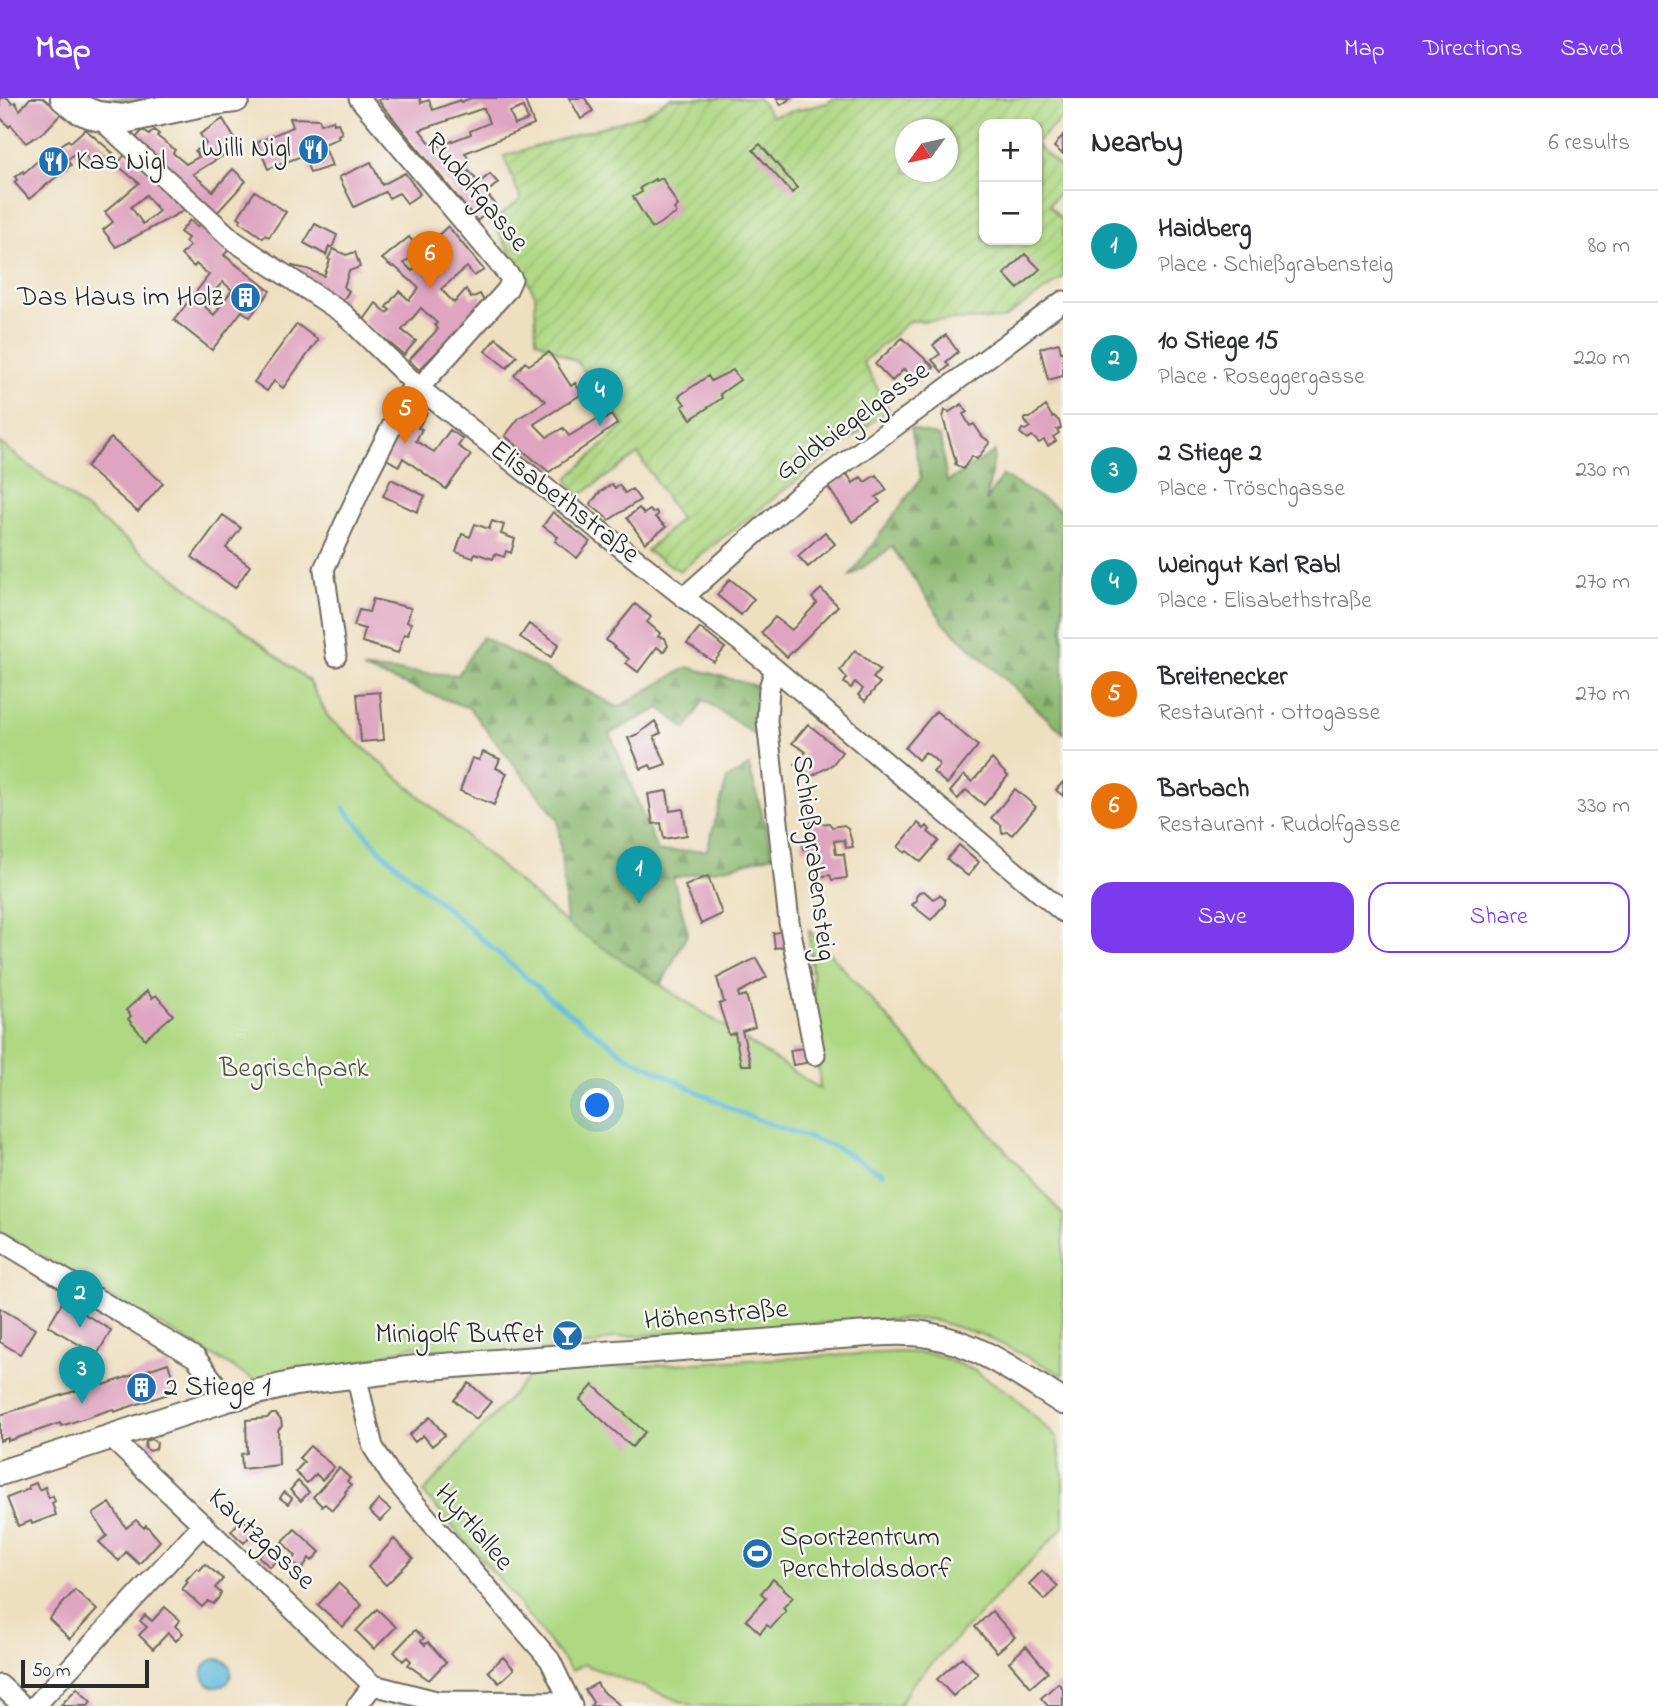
<!DOCTYPE html>
<meta charset="utf-8">
<style>
body{margin:0;font-family:"Indie Flower",sans-serif;background:#f7f7f7;color:#2b2b33}
.controls{position:absolute;right:21px;top:21px;display:grid;overflow:hidden;border-radius:14px;box-shadow:0 2px 5px #0004}
.controls button{width:63px;height:63px;display:grid;place-items:center;padding:0;border:0;border-bottom:2px solid #e1e1e2;background:#fff;color:#2b2b33;font:35px sans-serif}
.compass{position:absolute;left:895px;top:21px;width:63px;height:63px;border-radius:50%;background:#fff;box-shadow:0 2px 5px #0004;rotate:237deg}
.scale{position:absolute;left:21px;bottom:18px;width:128px;box-sizing:border-box;padding-left:7px;border:4px solid #2b2b2b;border-top:0;font-size:19px;line-height:24px;white-space:nowrap;color:#2b2b2b;-webkit-text-stroke:5px #f6f6f2;paint-order:stroke}
.you{position:absolute;left:598px;top:1008px;width:24px;height:24px;margin:-18px;border:5px solid #fff;border-radius:50%;background:#1a73e8;box-shadow:0 0 0 10px #1a73e833}
.badge{display:grid;place-items:center;width:46px;height:46px;border-radius:50%;background:#7c3aed;color:#fff;font-size:23px;font-weight:700}
.pin{position:absolute;translate:-50% -58px;filter:drop-shadow(0 2px 4px #0008)}
.pin::after{content:'';position:absolute;top:37px;width:24px;height:21px;background:inherit;clip-path:polygon(0 0,100% 0,50% 100%)}
.list{margin:0;padding:0;list-style:none}
h2{display:flex;justify-content:space-between;align-items:center;height:91px;margin:0;padding:0 28px;font-size:30px}
h2 small{font-size:23px;font-weight:400;color:#7c7c81}
.list li{display:grid;grid-template-columns:46px 1fr auto;gap:21px;align-items:center;box-sizing:border-box;height:112px;padding:0 28px;border-top:2px solid #e1e1e2}
.list b{display:block;font-size:26px;white-space:nowrap}
.list p{margin:0;font-size:23px;white-space:nowrap;color:#7c7c81}
.list em{font-size:23px;font-style:normal;color:#7c7c81}
.actions{display:flex;gap:14px;padding:21px 28px}
.actions a{flex:1;padding:16px 0;border:2px solid #7c3aed;border-radius:21px;text-align:center;font-size:24px;color:#7c3aed}
.actions .main{background:#7c3aed;color:#fff}
.map{position:relative;flex:none;width:1063px;height:1608px;overflow:hidden}
header{display:flex;align-items:center;gap:42px;box-sizing:border-box;height:98px;padding:0 35px;background:#7c3aed;color:#fff}
header strong{font-size:33px}
nav{display:flex;gap:38px;margin-inline-start:auto;font-size:24px}
main{display:flex}
aside{flex:1;background:#fff}
.map>svg:first-child{display:block}
.forest{fill:url(#forest-firs);stroke:#5b724e;stroke-width:2}
.park{fill:#afd883;stroke:#6d8257;stroke-width:2}
.garden{fill:url(#garden-furrows);stroke:#6d8257;stroke-width:2;fill-rule:evenodd}
.water{fill:#5fbbdd;stroke:#457384;stroke-width:2}
.lines{fill:none;stroke-linecap:round;stroke-linejoin:round}
.stream{stroke:#5fbbdd;stroke-width:5}
.building{fill:#dfa4c0;fill-rule:evenodd}
.minor-casing{stroke:#6f6a5f;stroke-width:23}
.tertiary-casing{stroke:#6f6a5f;stroke-width:28}
.secondary-casing{stroke:#6f6a5f;stroke-width:32}
.minor{stroke:#fff;stroke-width:19}
.tertiary{stroke:#fff;stroke-width:24}
.secondary{stroke:#fff;stroke-width:28}
.labels{text-anchor:middle;dominant-baseline:central;stroke-width:5;stroke-linejoin:round;paint-order:stroke}
.poi-label{font-size:28px;fill:#2b2b2b;stroke:#f6f6f2;text-anchor:end}
.street-label{font-size:28px;fill:#2b2b2b;stroke:#f6f6f2}
.park-label{font-size:28px;fill:#4c5641;stroke:#f6f6f2}
</style>
<header>
<strong>Map</strong>
<nav><a>Map</a><a>Directions</a><a>Saved</a></nav>
</header>
<main>
<div class="map">
<svg width="1063" height="1608" viewBox="0 0 1063 1608">
<defs>
<pattern id="forest-firs" width="22" height="20" patternUnits="userSpaceOnUse" patternTransform="scale(1.75)"><rect width="22" height="20" fill="#8bb871"/><path d="M5 1l3.5 6h-7zM16 11l3.5 6h-7z" fill="#72965d"/></pattern>
<pattern id="garden-furrows" width="10" height="10" patternUnits="userSpaceOnUse" patternTransform="scale(1.75)"><rect width="10" height="10" fill="#afd883"/><path d="M-1 1l2-2M0 10L10 0M9 11l2-2" fill="none" stroke="#97ba71"/></pattern>
</defs>
<rect width="100%" height="100%" fill="#f6f6f2"/>
<filter id="ink" filterUnits="userSpaceOnUse"><feTurbulence type="fractalNoise" baseFrequency=".0143" numOctaves="2"/><feDisplacementMap in="SourceGraphic" scale="14" xChannelSelector="R" yChannelSelector="G"/><feConvolveMatrix kernelMatrix="1 2 1 2 8 2 1 2 1" color-interpolation-filters="sRGB"/></filter>
<filter id="wash" filterUnits="userSpaceOnUse"><feTurbulence type="fractalNoise" baseFrequency=".00686" numOctaves="4" result="noise"/><feDisplacementMap in="SourceGraphic" scale="28" xChannelSelector="R" yChannelSelector="G"/><feGaussianBlur stdDeviation="1.57" result="paint"/><feColorMatrix in="noise" values="0 0 0 0 0 0 0 0 0 0 0 0 0 0 0 0 0 1.4 0 .05"/><feComposite in="paint" operator="in"/></filter>
<g filter="url(#wash)">
<rect width="100%" height="100%" fill="#eedfc0"/>
<path class="forest" d="M911,330L940,339L947,384L995,353L986,404L1002,377L1063,413V635L944,525L892,449L849,479L921,380Z
M0,345L309,583L328,619L567,826L558,721L469,610L363,571L458,577L482,539L618,609L688,569L759,589L755,637L704,602L686,631L660,610L610,635L658,754L707,752L727,681L749,668L773,757L738,767L673,780L688,835L661,887L820,991L809,832L1063,1117H809Z"/>
<path class="park" d="M0,345L309,583L328,619L568,827L820,991L809,832L1063,1117V1277L983,1237L929,1221L859,1223L615,1239L593,1247L462,1260L423,1255V1248H413L357,1266L258,1284L0,1134Z
M900,1254L934,1256L973,1272L1012,1297L1057,1340L1063,1375V1430L911,1587L899,1608H693L583,1566L572,1573L500,1482L423,1395L530,1277L602,1270Z"/>
<path class="garden" d="M93,0H151L118,7Z
M670,0H758L772,18L828,5L834,0H1063V19L1037,44V26H984V142H1037V47L1063,72V90L1049,107L1063,123V180L1003,221L909,223L863,264L889,311L680,473L646,453L680,421L638,356L579,398L567,381L625,327L577,264L536,242L535,196L492,123L521,102L504,58L643,17ZM906,32H948V74H906Z"/>
<path class="water" d="M203 1575a14 14 0 1 1 28 0a14 14 0 1 1-28 0Z"/>
<g class="lines">
<path class="stream" d="M344,710L382,754L552,902L625,957L738,1014L837,1050L883,1076"/>
</g>
<g id="blocks">
<path class="building" d="M0,0H8L12,6L15,4L20,12L30,0H43L62,15L45,33L26,45L11,27L9,29L0,19Z
M386,0H420L421,5L429,2L433,12L460,2L461,4L471,0H524L534,27L465,55L470,63L460,69L466,76L469,73L479,85L490,76L498,85L486,95L496,107L477,123L378,2ZM523,9L528,22L515,27L510,14ZM484,10L489,25L470,33L471,36L434,50L420,32Z
M569,0H585L593,13L581,21Z
M776,0H791L781,7Z
M290,20L319,21L321,26L333,22L334,26L338,25L342,35L338,37L339,40L324,46L332,68L310,75L304,57L268,71L257,44L293,29Z
M223,21L239,48L193,76L213,93L233,71L246,83L215,117L134,42L143,32L149,37L154,32L159,36L157,38L175,52L173,55L186,66L199,59L195,53L206,46L200,36Z
M85,31L113,55L94,69L83,54L78,59L75,55L67,62L71,67L29,101L14,84L17,82L15,79L23,73L24,75L51,51L53,53L68,42L71,44Z
M1063,37V56L1054,49Z
M760,46L797,90L792,95L753,52Z
M126,55L151,75L172,101L185,112L116,149L103,132L113,124L105,114L139,85L117,67ZM146,97L159,113L143,126L131,109Z
M371,64L382,87L405,75L420,96L407,105L399,95L389,100L385,94L354,109L339,79Z
M662,80L678,108L674,111L677,115L652,130L633,99L642,94L640,90L655,81L656,83Z
M255,93L286,114L269,139L265,137L263,140L240,124L241,121L238,119Z
M190,122L197,129L200,125L230,150L224,157L270,193L250,219L242,213L212,252L174,222L209,177L196,166L194,169L181,157L190,148L185,144L188,140L180,134ZM223,184L232,192L214,217L202,206Z
M315,126L337,137L332,150L329,148L326,157L304,145Z
M448,128L484,172L474,178L467,169L441,191L454,205L466,191L471,200L480,196L485,205L419,272L409,262L438,231L435,227L437,225L421,210L402,232L416,243L404,257L363,223L376,205L387,215L390,212L386,209L399,193L409,202L419,190L394,168L392,169L382,161L409,139L420,152L404,165L412,173L434,153L429,146Z
M333,151L346,157L355,154L360,169L349,173L344,189L349,193L341,206L290,176L292,168L307,171L324,178L330,162L328,161Z
M1025,156L1040,171L1018,191L1004,176Z
M297,226L318,242L283,290L274,283L267,293L254,284Z
M946,237L958,254L946,264L949,268L942,274L932,262L940,256L933,247Z
M496,240L517,258L507,270L485,253Z
M902,240L934,269L918,285L904,271L892,283L875,266Z
M1059,245L1061,254H1063V278L1048,282L1040,250Z
M549,254L571,288L575,285L582,296L534,326L547,339L563,330L569,338L597,321L600,325L611,317L617,326L549,374L505,338L519,320L546,303L514,277L525,264L529,267Z
M733,272L740,282L720,296L722,300L691,321L682,308L685,306L679,298L708,278L711,283Z
M412,304L427,315L418,330L422,331L416,343L434,354L450,332L463,341L458,348L471,357L446,391L403,360L399,368L383,359Z
M962,306L967,314L963,316L970,328L974,326L982,338L990,344L977,361L972,358L963,371L955,366L956,364L943,320L945,312L949,314Z
M1046,308L1052,319L1054,318L1059,323L1061,330L1057,332L1059,335L1053,339L1056,343L1048,348L1044,342L1039,345L1032,338L1027,341L1020,335L1022,331L1025,332L1030,329L1025,323V320H1030Z
M111,340L163,385L138,414L86,369Z
M847,376L853,385L861,379L865,384L876,377L887,392L876,399L880,404L852,424L828,389Z
M391,381L425,398L417,414L383,398Z
M612,386L615,390L619,387L625,395L632,391L640,402L609,422L590,406L600,394Z
M639,410L644,416L650,412L652,415L656,413L658,417L655,419L666,429L645,445L627,420Z
M553,414L590,444L577,460L555,443L558,439L543,428Z
M223,417L241,430L226,450L250,468L235,490L192,459Z
M492,423L504,427L501,436L515,441L511,455L506,453L504,459L495,456L493,461L475,455L473,460L456,454L462,436L470,439L475,426L489,431Z
M825,434L835,446L808,469L798,458Z
M730,481L754,501L741,517L717,497Z
M821,491L838,508L787,559L761,535L775,519L792,532L817,505L812,500Z
M373,501L411,510L407,524L411,525L408,537L404,536L398,555L362,544L365,531L354,528L359,512L369,514Z
M635,506L651,519L647,524L660,535L658,539L665,540L668,548L663,554L657,549L638,574L626,565L629,561L606,542Z
M529,526L559,546L551,559L520,539Z
M700,530L725,550L714,564L687,546Z
M855,552L880,572L873,580L880,585L865,603L858,597L863,591L855,584L851,590L844,585L847,580L840,572Z
M380,594L384,642L361,644L357,596Z
M936,613L978,648L947,686L933,674L940,667L933,660L925,654L918,662L905,650Z
M655,623L661,635L654,638L666,666L652,671L650,667L641,671L628,640L638,636Z
M808,626L842,654L833,666L810,679L795,666L806,654L792,645Z
M483,654L500,661L496,670L507,675L494,707L460,693L472,660L479,662Z
M992,661L1008,678L984,707L966,692L958,701L950,694L964,677L972,684Z
M1063,684V698L1056,692Z
M1015,691L1036,709L1012,737L1008,734L1002,735L1001,727L991,720Z
M667,693L670,713L683,711L687,737L664,741L661,725L653,726L648,696Z
M820,722V726L829,725L832,729L844,727L848,730L853,749L846,750L844,742L834,743L836,756H844L847,780L832,782L830,777L817,779L814,764L810,765L808,750L803,751L802,743L812,742L809,727L812,723Z
M918,725L924,731L927,728L930,732L928,734L939,743L921,764L907,753L905,755L898,749Z
M959,747L979,764L968,778L947,761Z
M708,778L722,816L701,826L685,788Z
M924,793L933,801L940,797L945,802V806L931,822L912,807L917,802L916,799L919,794Z
M786,833L788,848L775,850L773,835Z
M756,860L767,879L738,895L739,899L746,897L755,929L742,933L751,967H741L735,935L729,937L719,906L724,904L717,880Z
M147,893L152,900L156,897L173,917L145,941L128,921L131,918L126,912Z
M804,950L806,965L793,967L790,952Z
M63,1203L111,1232L97,1257L48,1228Z
M0,1210L35,1231L20,1256L0,1244Z
M558,1227L581,1233L576,1247L554,1241Z
M168,1265L177,1293L114,1314L113,1311L61,1328L60,1325L8,1343V1340L0,1343V1317L103,1284L104,1287Z
M469,1285L491,1304L476,1321L454,1302Z
M593,1287L645,1334L632,1349L580,1302Z
M272,1316H276L281,1322L282,1328L278,1332L279,1367L242,1371L241,1356L247,1355L246,1322L267,1320Z
M430,1319L445,1337L432,1348L423,1337L415,1344L409,1337Z
M151,1341L157,1345L156,1351L150,1353L145,1350L146,1343Z
M310,1348L334,1369L322,1382L316,1376L307,1385L295,1374L304,1364L299,1360Z
M339,1370L350,1380L347,1383L351,1387L345,1394L346,1396L332,1412L325,1406L322,1408L313,1399Z
M298,1383L309,1394L301,1403L290,1392Z
M36,1385L39,1392L45,1389L49,1400L53,1398L55,1403L52,1405L56,1417L32,1426L31,1423L18,1428L7,1400L29,1391L28,1388Z
M284,1394L292,1400L288,1406L280,1400Z
M379,1402L391,1412L380,1423L369,1413Z
M110,1405L126,1430L136,1422L144,1430L146,1427L160,1443L139,1466L126,1454L119,1463L99,1444L107,1438L93,1416Z
M242,1421L255,1432L244,1445L231,1433Z
M295,1431L320,1454L312,1463L309,1460L301,1473L292,1462L296,1458L282,1444Z
M394,1441L413,1460L386,1487L368,1469Z
M269,1447L281,1458L270,1469L259,1459Z
M205,1466L223,1481L215,1490L221,1495L218,1501L213,1506L208,1503L202,1509L182,1491L188,1484L186,1482L197,1470L200,1472Z
M1042,1473L1058,1488L1045,1502L1029,1486Z
M773,1481L793,1499L783,1510L786,1513L771,1530L767,1527L760,1535L746,1522L766,1500L761,1495Z
M338,1485L362,1507L343,1529L318,1507Z
M75,1492L97,1512L70,1541L49,1521Z
M165,1509L180,1522L175,1528L183,1535L176,1543L168,1535L153,1551L139,1537L147,1529L140,1523L145,1517L152,1523Z
M377,1511L396,1529L374,1551L356,1533Z
M992,1513L1015,1539L997,1554L975,1529Z
M415,1532L424,1540L421,1543L425,1547L428,1544L446,1564L429,1582L408,1567L411,1563L407,1559L403,1563L394,1554Z
M1026,1548L1048,1574L1031,1589L1009,1564Z
M503,1559L514,1571L499,1585L488,1573Z
M962,1559L978,1576L953,1598L937,1581Z
M597,1585L601,1592L621,1608H591L593,1604L585,1592Z
M1058,1585L1063,1590V1608H1048L1041,1600Z
M77,1590L91,1604L88,1608H60Z"/>
</g>
</g>
<g filter="url(#ink)">
<use href="#blocks" fill-opacity="0" stroke="#6f6a5f" stroke-width="2"/>
<g class="lines">
<defs>
<path id="minor" d="M359,0L512,181L507,192L419,290
M97,18L234,143L344,216L419,290L775,571L1063,814
M684,499L797,399L923,308L1063,203
M336,558L324,471L366,379L414,285
M775,571L769,590L767,623L789,824L815,957
M1,1143L196,1260L227,1301
M356,1277L373,1349L392,1379L550,1562L572,1608
M110,1339L373,1587L436,1603L570,1604
M0,1587L23,1608
M35,1608L203,1426
M357,1608L373,1587"/>
<path id="tertiary" d="M0,1375L227,1301L295,1285L416,1270L868,1236C888,1235 908,1233 928,1237C979,1245 1020,1277 1063,1304"/>
<path id="secondary" d="M65,0L79,11L97,18L123,21L202,4L235,0"/>
</defs>
<use href="#minor" class="minor-casing"/>
<use href="#tertiary" class="tertiary-casing"/>
<use href="#secondary" class="secondary-casing"/>
<use href="#minor" class="minor"/>
<use href="#tertiary" class="tertiary"/>
<use href="#secondary" class="secondary"/>
</g>
</g>
<defs>
<symbol id="restaurant-disc" viewBox="-11 -11 22 22"><circle r="9.5" fill="#1f6fb2" stroke="#f6f6f2"/><path d="M-5-6h1v4h1v-4h1v4h1v-4h1v5L-1.5 .5V6h-2V.5L-5-1ZM5-6V6H3V1.5H1.5Q1.5-4 5-6Z" fill="#fff"/></symbol>
<symbol id="building-disc" viewBox="-11 -11 22 22"><circle r="9.5" fill="#1f6fb2" stroke="#f6f6f2"/><path d="M-4-6H4V6H1V3H-1V6H-4ZM-2.5-4.3h1.7v1.8h-1.7ZM.8-4.3h1.7v1.8H.8ZM-2.5-1h1.7V.8h-1.7ZM.8-1h1.7V.8H.8Z" fill="#fff"/></symbol>
<symbol id="bar-disc" viewBox="-11 -11 22 22"><circle r="9.5" fill="#1f6fb2" stroke="#f6f6f2"/><path d="M-6-5H6L.8 .8V4.5H3.5V6h-7V4.5H-.8V.8Z" fill="#fff"/></symbol>
<symbol id="stadium-disc" viewBox="-11 -11 22 22"><circle r="9.5" fill="#1f6fb2" stroke="#f6f6f2"/><path d="M0-5a6.5 5 0 1 0 0 10a6.5 5 0 1 0 0-10ZM-3.5-1.8h7v3.6h-7Z" fill="#fff"/></symbol>
</defs>
<g fill-rule="evenodd">
<use href="#restaurant-disc" x="296" y="34" width="35" height="35"/>
<use href="#restaurant-disc" x="36" y="46" width="35" height="35"/>
<use href="#building-disc" x="228" y="182" width="35" height="35"/>
<use href="#bar-disc" x="550" y="1220" width="35" height="35"/>
<use href="#building-disc" x="124" y="1272" width="35" height="35"/>
<use href="#stadium-disc" x="740" y="1438" width="35" height="35"/>
</g>
<g class="labels">
<g class="poi-label">
<text x="291" y="51">Willi Nigl</text>
<text x="76" y="64" text-anchor="start">Kas Nigl</text>
<text x="223" y="200">Das Haus im Holz</text>
<text x="544" y="1237">Minigolf Buffet</text>
<text x="164" y="1290" text-anchor="start">2 Stiege 1</text>
<text x="780" y="1440" text-anchor="start">Sportzentrum<tspan x="780" dy="32">Perchtoldsdorf</tspan></text>
</g>
<g class="street-label">
<text transform="translate(476 95) rotate(50)">Rudolfgasse</text>
<text transform="translate(853 324) rotate(-36)">Goldbiegelgasse</text>
<text transform="translate(564 405) rotate(38)">Elisabethstraße</text>
<text transform="translate(813 760) rotate(83)">Schießgrabensteig</text>
<text transform="translate(716 1218) rotate(-5)">Höhenstraße</text>
<text transform="translate(473 1430) rotate(49)">Hyrtlallee</text>
<text transform="translate(261 1442) rotate(43)">Kautzgasse</text>
</g>
<g class="park-label">
<text x="294" y="971">Begrischpark</text>
</g>
</g>
</svg>
<div class="controls">
<button>+</button>
<button>−</button>
</div>
<svg class="compass" viewBox="-18 -18 36 36"><path d="M0-13l5 13h-10z" fill="#e53935"/><path d="M0 13l5-13h-10z" fill="#7c7c81"/></svg>
<div class="scale">50 m</div>
<div class="you"></div>
<div class="pin badge" style="left:639px;top:806px;background:#0f9aa8">1</div>
<div class="pin badge" style="left:80px;top:1230px;background:#0f9aa8">2</div>
<div class="pin badge" style="left:82px;top:1306px;background:#0f9aa8">3</div>
<div class="pin badge" style="left:600px;top:328px;background:#0f9aa8">4</div>
<div class="pin badge" style="left:405px;top:346px;background:#e8710a">5</div>
<div class="pin badge" style="left:430px;top:191px;background:#e8710a">6</div>
</div>
<aside>
<h2>Nearby<small>6 results</small></h2>
<ul class="list">
<li><span class="badge" style="background:#0f9aa8">1</span><div><b>Haidberg</b><p>Place · Schießgrabensteig</p></div><em>80 m</em></li>
<li><span class="badge" style="background:#0f9aa8">2</span><div><b>10 Stiege 15</b><p>Place · Roseggergasse</p></div><em>220 m</em></li>
<li><span class="badge" style="background:#0f9aa8">3</span><div><b>2 Stiege 2</b><p>Place · Tröschgasse</p></div><em>230 m</em></li>
<li><span class="badge" style="background:#0f9aa8">4</span><div><b>Weingut Karl Rabl</b><p>Place · Elisabethstraße</p></div><em>270 m</em></li>
<li><span class="badge" style="background:#e8710a">5</span><div><b>Breitenecker</b><p>Restaurant · Ottogasse</p></div><em>270 m</em></li>
<li><span class="badge" style="background:#e8710a">6</span><div><b>Barbach</b><p>Restaurant · Rudolfgasse</p></div><em>330 m</em></li>
</ul>
<div class="actions"><a class="main">Save</a><a>Share</a></div>
</aside>
</main>
